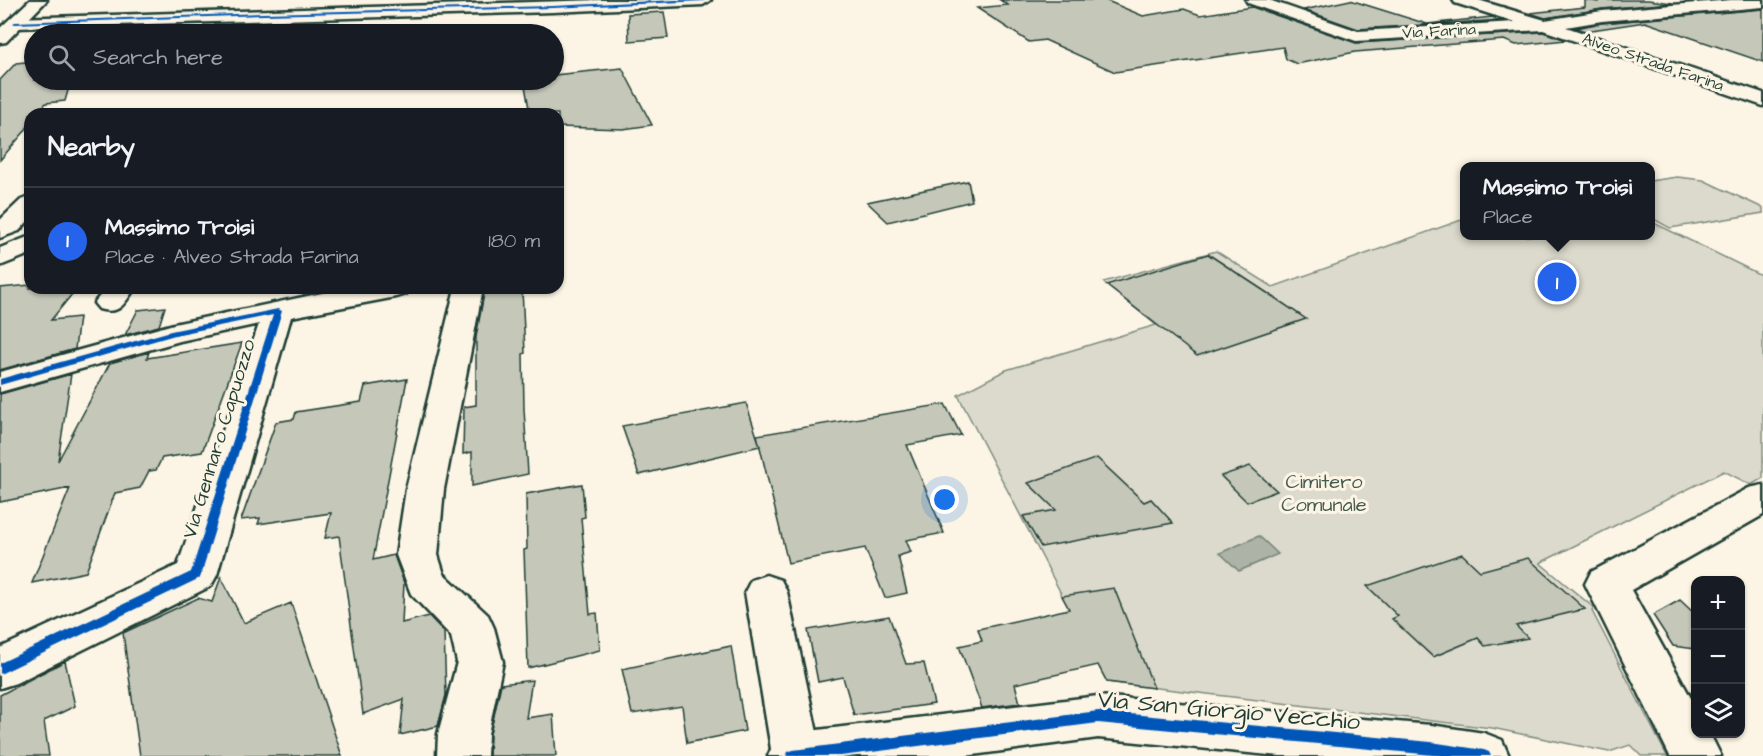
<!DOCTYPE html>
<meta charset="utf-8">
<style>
body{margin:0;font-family:"Architects Daughter",sans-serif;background:#242831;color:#f1f3f6}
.controls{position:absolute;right:18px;bottom:18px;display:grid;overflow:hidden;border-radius:12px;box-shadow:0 2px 4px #0004}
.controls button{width:54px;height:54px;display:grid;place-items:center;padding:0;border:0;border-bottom:2px solid #363941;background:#171b24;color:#f1f3f6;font:30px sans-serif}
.you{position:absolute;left:945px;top:500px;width:21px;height:21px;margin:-15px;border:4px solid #fff;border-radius:50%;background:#1a73e8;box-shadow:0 0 0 9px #1a73e833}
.badge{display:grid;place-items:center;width:39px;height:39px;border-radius:50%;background:#2563eb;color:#fff;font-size:20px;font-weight:700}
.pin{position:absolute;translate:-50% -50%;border:3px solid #fff;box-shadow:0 2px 6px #0006}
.popup{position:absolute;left:1460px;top:162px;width:195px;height:78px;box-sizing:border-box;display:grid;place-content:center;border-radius:12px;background:#171b24;filter:drop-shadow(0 2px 4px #0005);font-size:20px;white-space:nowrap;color:#9ea1a6}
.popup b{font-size:22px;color:#f1f3f6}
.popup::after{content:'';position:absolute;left:50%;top:100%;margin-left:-12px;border:12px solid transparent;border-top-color:#171b24}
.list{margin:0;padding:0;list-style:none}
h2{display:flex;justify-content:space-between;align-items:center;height:78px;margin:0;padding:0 24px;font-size:26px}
h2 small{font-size:20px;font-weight:400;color:#9ea1a6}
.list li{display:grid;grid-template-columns:39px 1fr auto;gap:18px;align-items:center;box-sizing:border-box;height:108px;padding:0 24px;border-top:2px solid #363941}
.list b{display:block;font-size:22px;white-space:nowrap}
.list p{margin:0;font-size:20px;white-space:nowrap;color:#9ea1a6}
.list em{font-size:20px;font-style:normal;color:#9ea1a6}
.icon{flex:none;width:33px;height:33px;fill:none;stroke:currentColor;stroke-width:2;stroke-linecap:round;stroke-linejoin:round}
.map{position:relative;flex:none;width:1763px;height:756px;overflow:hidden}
.search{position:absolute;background:#171b24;box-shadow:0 2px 4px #0004;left:24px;top:24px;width:540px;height:66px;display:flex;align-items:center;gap:15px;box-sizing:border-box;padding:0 21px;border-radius:33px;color:#9ea1a6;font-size:22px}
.panel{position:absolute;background:#171b24;box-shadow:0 2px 4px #0004;left:24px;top:108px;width:540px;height:186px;border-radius:18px}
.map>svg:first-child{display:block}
.green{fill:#dcdacc;stroke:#7e8c80;stroke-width:1.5}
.water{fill:#aeb3a7;stroke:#758479;stroke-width:1.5}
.building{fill:#c5c7b9;stroke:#1f3d34;stroke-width:1.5}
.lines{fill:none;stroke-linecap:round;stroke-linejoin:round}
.street-casing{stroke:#1f3d34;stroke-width:5}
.secondary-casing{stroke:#1f3d34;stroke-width:5}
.street{fill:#fcf5e5;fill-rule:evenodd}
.secondary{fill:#fcf5e5;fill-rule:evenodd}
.cycleway-casing{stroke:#fcf5e5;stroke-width:4}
.cycleway{fill:#0057b8;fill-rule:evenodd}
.labels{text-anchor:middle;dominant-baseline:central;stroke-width:6;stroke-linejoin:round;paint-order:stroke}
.far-street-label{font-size:16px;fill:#1f3d34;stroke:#fcf5e5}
.street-label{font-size:20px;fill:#1f3d34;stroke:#fcf5e5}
.park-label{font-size:20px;fill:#455c52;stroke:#fcf5e5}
.near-street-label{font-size:24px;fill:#1f3d34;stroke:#fcf5e5}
</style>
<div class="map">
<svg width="1763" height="756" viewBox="0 0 1763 756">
<rect width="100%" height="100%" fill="#fcf5e5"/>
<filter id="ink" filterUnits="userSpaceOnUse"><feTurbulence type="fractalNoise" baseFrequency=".0167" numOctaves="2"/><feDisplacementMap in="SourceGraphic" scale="12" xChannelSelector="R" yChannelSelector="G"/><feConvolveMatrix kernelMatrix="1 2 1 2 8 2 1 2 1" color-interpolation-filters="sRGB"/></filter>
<g filter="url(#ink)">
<path class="green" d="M1677,177L1703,180L1763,208V213L1670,228L1650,217V181Z
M1464,219V236H1650V221L1763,276V478L1751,485L1724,471L1540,563L1594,608L1592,611L1667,756H1641L1630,745L1609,752L1492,728L1107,682L958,395L1006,370L1156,325L1103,282L1216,251L1273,287Z"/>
<path class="water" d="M1259,536L1278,554L1239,571L1220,553Z"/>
<path class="building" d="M1000,0H1105L1143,16L1184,9L1200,15L1252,7L1356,43L1543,32L1566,40L1516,45L1504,40L1355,52L1297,64L1286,59L1283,47L1115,72L1045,40L1029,42L977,8L1008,5Z
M1350,0L1427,24L1492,17L1503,20L1358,29L1304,10Z
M1585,0L1598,2L1599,0H1648L1673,3L1602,9L1545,18L1530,13L1585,7Z
M1763,9V62L1645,22L1585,31L1575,28L1602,23Z
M664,12L668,38L629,41L628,14Z
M34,61V80H71L65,101L46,103L37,114H30V123L25,131L0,160V80L16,63Z
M622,68L652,125L623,129L558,127V114H530L524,80H554V75Z
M968,181L972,201L888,222L867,202Z
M1208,254L1275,298L1306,319L1197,356L1106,285Z
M30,285V288H77L51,320L79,317L75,349L0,370V288Z
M485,288H522L525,353L523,354L524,409L528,474L472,486V452L463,454L464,407L476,405V337Z
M165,307L159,326L125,335L138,310Z
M242,343L202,452L162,458L156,470L149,471L140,488L115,493L86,572L32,583L70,488L0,502V394L71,374L58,461L110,363L149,352L147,358Z
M407,379L373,560L394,555L404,583L402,623L429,616L444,632L446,695L438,726L400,735L404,699L363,714L339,536L325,538L331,513L258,524L260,518L241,520L276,422L294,419L296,412L361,402L365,386Z
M746,403L760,446L639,475L622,426Z
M945,404L961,435L907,445L944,533L906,540L911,552L898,556L907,593L885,598L865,548L788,563L757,435Z
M1097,458L1144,502L1151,499L1173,523L1041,547L1023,516L1056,510L1028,483Z
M1250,466L1277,491L1247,502L1221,476Z
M582,484L585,517L581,518L590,614L597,613L600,650L528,668L524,550L527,549L526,494Z
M1462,554L1480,571L1528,558L1585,609L1516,626L1528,638L1485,646L1478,638L1433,657L1392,619L1398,616L1367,586Z
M221,577L244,623L291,603L342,756H140L123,633L198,598L212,602Z
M1114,588L1154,688L1107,682L1098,665L1015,684L1020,703L982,708L959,646L982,641L978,629L1069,609L1062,596Z
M1680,600L1695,614V649L1673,646L1653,615Z
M889,616L906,664L924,663L934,704L854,715L843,677L818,682L808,630Z
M731,646L745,731L687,743L682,706L632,714L622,669Z
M65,661L75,706L44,721L49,756H0V695Z
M532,680L526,718L553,714L556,756H489L490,734L501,684Z"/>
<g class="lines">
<defs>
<path id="street" d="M600,0H711L703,5L553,12L15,28L7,23L15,18Z
M1246,0H1269L1358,31L1515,22L1455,3L1453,0H1478L1545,20L1602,11L1731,0H1763V7L1602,21L1566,27L1763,93V106L1543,30L1356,41L1248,3Z
M30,197V219L19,231L0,238V220L21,200Z
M30,236V254L0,266V248Z
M106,288H135C124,304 120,315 99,309L94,303Z
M346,288H410L406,294L396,297L291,317L217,575L211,586L16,683L0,688V648L178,565L259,324L180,341L0,392V372L174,324Z
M455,288H483L444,489L438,555L444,574L488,615L494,628L503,662L488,734L487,756H437L438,734L457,662L451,636L411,594L396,555L406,489Z
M1763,485V515L1631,590L1696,707V734H1710L1721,756H1670L1585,584L1591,572L1749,488Z
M766,575L781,580L787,592L822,756L772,755L745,592L751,580Z"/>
<path id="secondary" d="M30,0H47L6,42L0,43V28Z
M1098,696L1431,725L1484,733L1502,740L1509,756H1280L1098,738L965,756H768L775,740L793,733Z"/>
</defs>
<use href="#street" class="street-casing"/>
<use href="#secondary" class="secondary-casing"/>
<use href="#street" class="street"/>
<use href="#secondary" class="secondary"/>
<defs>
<path id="cycleway" d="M675,0H705L703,1L553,8L264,15L15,24L13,23L15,22L264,13L553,6Z
M278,309L282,311L200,578L0,674V663L191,572L273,315L175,335L0,385V379L171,331Z
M1098,711L1431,742L1484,750L1489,752L1491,756H1443L1098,723L841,756H786L788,752L793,750Z"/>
</defs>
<use href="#cycleway" class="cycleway-casing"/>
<use href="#cycleway" class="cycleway"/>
</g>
</g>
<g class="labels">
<g class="far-street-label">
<text transform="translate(1439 31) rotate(-3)">Via Farina</text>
<text transform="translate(1653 62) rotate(19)">Alveo Strada Farina</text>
</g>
<g class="street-label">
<text transform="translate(219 439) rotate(-73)">Via Gennaro Capuozzo</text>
</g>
<g class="park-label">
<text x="1324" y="482">Cimitero<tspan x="1324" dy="23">Comunale</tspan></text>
</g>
<g class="near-street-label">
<text transform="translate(1229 711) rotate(5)">Via San Giorgio Vecchio</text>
</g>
</g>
</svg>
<div class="controls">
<button>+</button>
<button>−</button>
<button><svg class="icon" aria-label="layers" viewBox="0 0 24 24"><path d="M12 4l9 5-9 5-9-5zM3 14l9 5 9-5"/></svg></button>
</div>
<div class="you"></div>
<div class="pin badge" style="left:1557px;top:282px">1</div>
<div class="popup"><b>Massimo Troisi</b>Place</div>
<div class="search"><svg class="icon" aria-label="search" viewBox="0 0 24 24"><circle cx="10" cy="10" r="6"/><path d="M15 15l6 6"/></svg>Search here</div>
<section class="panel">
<h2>Nearby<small></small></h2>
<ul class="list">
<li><span class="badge">1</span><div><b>Massimo Troisi</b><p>Place · Alveo Strada Farina</p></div><em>180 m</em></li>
</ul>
</section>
</div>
